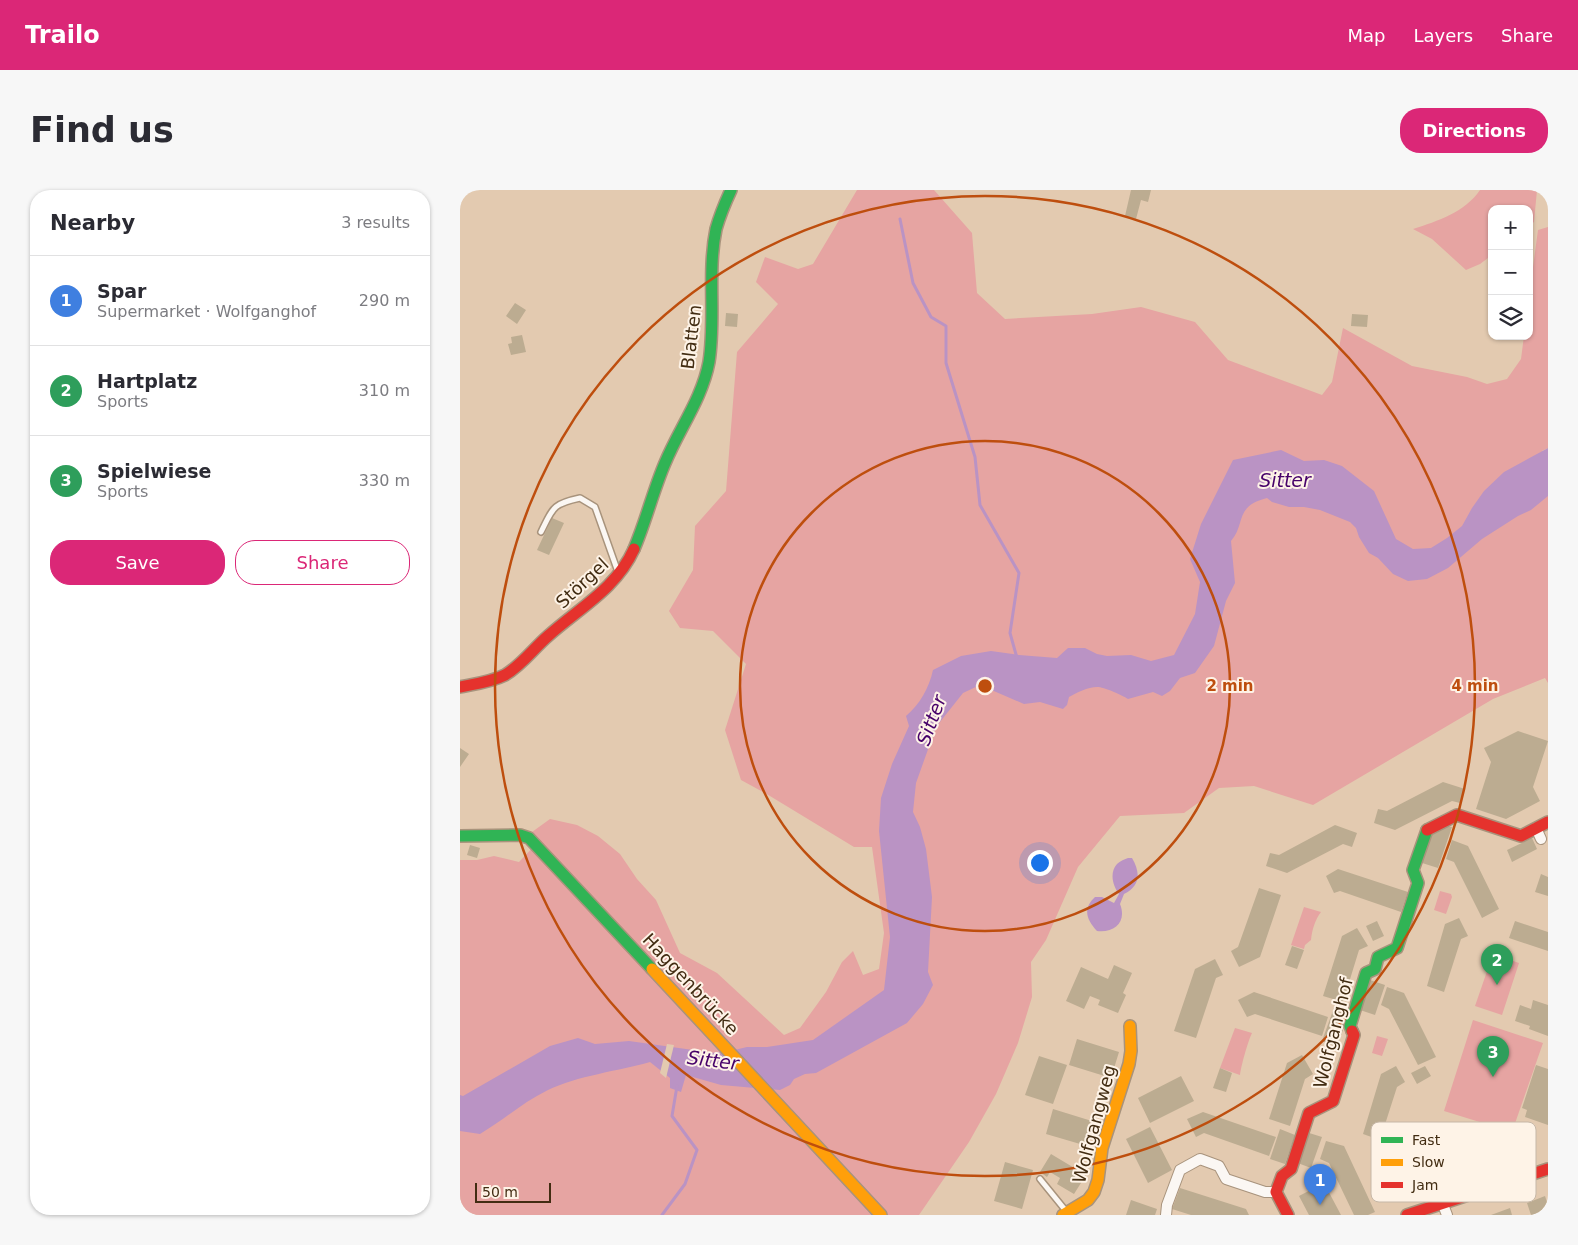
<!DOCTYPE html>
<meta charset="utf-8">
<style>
body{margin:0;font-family:"DejaVu Sans",sans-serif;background:#f7f7f7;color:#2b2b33}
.controls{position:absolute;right:15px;top:15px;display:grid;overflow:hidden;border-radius:10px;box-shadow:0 1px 4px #0004}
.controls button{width:45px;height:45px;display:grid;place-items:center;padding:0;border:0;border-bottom:1px solid #e1e1e2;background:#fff;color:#2b2b33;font:25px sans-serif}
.scale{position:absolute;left:15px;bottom:12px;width:76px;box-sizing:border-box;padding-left:5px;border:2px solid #422c12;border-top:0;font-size:14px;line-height:18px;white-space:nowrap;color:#422c12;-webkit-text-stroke:4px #fef3e7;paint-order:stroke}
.you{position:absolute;left:579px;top:672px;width:18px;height:18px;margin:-12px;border:4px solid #fff;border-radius:50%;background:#1a73e8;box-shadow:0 0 0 8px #1a73e833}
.badge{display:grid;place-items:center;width:32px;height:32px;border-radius:50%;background:#db2777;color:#fff;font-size:16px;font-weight:700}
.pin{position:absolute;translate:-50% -41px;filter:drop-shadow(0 1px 2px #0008)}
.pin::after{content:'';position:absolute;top:26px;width:18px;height:15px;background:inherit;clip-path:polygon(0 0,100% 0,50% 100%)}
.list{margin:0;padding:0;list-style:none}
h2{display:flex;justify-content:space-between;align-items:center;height:65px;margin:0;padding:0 20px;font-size:21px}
h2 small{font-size:16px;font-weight:400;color:#7c7c81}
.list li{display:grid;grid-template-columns:32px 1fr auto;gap:15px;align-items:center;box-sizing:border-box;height:90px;padding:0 20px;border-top:1px solid #e1e1e2}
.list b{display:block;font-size:19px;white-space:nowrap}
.list p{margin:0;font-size:16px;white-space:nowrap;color:#7c7c81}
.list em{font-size:16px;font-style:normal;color:#7c7c81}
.actions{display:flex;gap:10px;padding:15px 20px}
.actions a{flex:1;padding:11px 0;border:1px solid #db2777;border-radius:20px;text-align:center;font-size:18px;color:#db2777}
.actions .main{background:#db2777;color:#fff}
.icon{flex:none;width:28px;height:28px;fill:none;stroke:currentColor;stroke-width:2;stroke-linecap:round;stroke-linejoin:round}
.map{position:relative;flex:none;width:1088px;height:1025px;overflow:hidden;border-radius:20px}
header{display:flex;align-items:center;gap:30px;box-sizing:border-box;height:70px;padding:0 25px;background:#db2777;color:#fff}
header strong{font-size:24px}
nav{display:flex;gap:28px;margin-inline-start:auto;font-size:18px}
.intro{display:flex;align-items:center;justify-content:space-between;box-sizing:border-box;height:120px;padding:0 30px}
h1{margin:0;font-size:35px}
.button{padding:12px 22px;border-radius:20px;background:#db2777;color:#fff;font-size:18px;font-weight:700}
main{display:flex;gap:30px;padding:0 30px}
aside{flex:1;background:#fff;border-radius:20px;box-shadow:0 1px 4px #0004}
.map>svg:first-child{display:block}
.green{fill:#e6a4a2}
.water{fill:#ba93c4}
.pier{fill:#e3cab0}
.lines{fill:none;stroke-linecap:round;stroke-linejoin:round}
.stream{stroke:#ba93c4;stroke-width:3}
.building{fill:#bcac91}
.lane-casing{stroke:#a8937c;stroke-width:8}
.street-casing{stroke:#a8937c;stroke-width:12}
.fast-casing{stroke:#a8937c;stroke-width:14}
.slow-casing{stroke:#a8937c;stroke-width:14}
.jam-casing{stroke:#a8937c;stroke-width:14}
.lane{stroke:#fbf7f3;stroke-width:5}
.street{stroke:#fbf7f3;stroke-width:10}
.fast{stroke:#30b455;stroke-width:11}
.slow{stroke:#ff9f0a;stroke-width:11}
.jam{stroke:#e5322d;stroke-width:11}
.ring{fill:none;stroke:#be4e0e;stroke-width:2.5}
.labels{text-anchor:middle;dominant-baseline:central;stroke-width:4;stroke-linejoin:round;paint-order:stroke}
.street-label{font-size:18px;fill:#422c12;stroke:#fef3e7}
.water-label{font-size:19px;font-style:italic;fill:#47026a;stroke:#fef3e7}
.key{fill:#fef3e7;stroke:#c6b7a7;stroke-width:1}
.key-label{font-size:14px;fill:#422c12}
.centre{fill:#be4e0e;stroke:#fef3e7;stroke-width:2.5}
.ring-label{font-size:15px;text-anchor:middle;font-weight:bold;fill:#be4e0e;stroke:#fef3e7;stroke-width:4;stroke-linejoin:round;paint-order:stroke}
</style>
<header>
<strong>Trailo</strong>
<nav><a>Map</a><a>Layers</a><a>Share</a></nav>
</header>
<div class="intro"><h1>Find us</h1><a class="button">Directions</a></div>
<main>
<aside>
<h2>Nearby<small>3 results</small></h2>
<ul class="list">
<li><span class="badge" style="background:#3f7fe0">1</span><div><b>Spar</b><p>Supermarket · Wolfganghof</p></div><em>290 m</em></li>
<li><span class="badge" style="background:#2e9e5b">2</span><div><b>Hartplatz</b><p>Sports</p></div><em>310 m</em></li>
<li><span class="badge" style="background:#2e9e5b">3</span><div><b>Spielwiese</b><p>Sports</p></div><em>330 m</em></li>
</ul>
<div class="actions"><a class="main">Save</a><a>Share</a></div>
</aside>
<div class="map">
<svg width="1088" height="1025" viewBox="0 0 1088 1025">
<rect width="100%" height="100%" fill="#e3cab0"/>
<path class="green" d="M397,0H474L512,43L517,103L545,129L632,124L681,117L735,132L768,170L862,205L872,192L883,138L952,176L1007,187L1027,194L1047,189L1061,169L1064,146H1069V107L1078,40L1088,37V258L1082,261L1088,275V493L1085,488L1033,509L853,615L794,596L759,598L724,623L660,626L618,677L586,750L571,772L572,807L558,853L536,904L509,952L459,1025H0V670H17L34,666L59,672L78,652L72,642L90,629L117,635L138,646L160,664L177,689L196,710L220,763L257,783L324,845L340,838L366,802L382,772L393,761L403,785L419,779L424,743L412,657H394L305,603L281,590L265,540L286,474L253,441L220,438L209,421L233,380L235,336L266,301L277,162L318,114L296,92L305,67L338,79L353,74Z
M1020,0H1077L1074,32L1069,36V19H1032V65L1020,74L1006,80L972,49L953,39C978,31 1005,22 1020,0Z
M980,701L991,704L992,707L986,724L974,720Z
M844,717L861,722C855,730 852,740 851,750L845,755L844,759L831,755Z
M1033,764L1059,773L1042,825L1015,816Z
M1013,830L1083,853L1052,942L984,921Z
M775,838L792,843C788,851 781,876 780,885L760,878Z
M917,846L928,849L922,866L912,863Z"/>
<path class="water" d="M1088,258V306L1071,320L1058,326L1022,349L988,378L967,389L948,391L933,384L918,368L909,363L899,347L896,338L890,332L860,320L844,317H829L812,312L807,308C774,316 786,334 771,351L775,393L766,411L754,456L735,483L720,488L710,501L702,506L693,502L668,509C662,505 644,497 637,497C628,497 616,503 609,507L607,515L603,519L580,512L564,514L520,495L503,503L476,537L456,593L453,622L460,637L466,659L472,707L468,782L473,795L463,814L447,833L356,883L345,884L334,889L330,895L320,900L261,895L226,885L221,902L210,898V888L190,872C158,881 117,886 88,900C63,912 44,930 20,944L0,941V905L3,906L90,856L118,848L135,854L169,851L233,860L247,863L266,862L287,857H307L353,850L424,800L430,747L419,641L421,608L432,574L449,536L446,526C460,514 469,498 473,480L501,466L531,461L559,465L597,468L608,458H625L637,464L647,466L671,465L691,471L714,465L735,424L740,392L730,369L741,334L773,270L821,260L844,271L864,270L882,276L914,301L936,349L953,359L971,358L987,348L1002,336L1012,318L1024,301L1044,282Z
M668,668H672C681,683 680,696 664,704L660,714C667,732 655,743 637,741C627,730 622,719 635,707H642L654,713L659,704C653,696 649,683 657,674C660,671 665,669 668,668Z"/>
<path class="pier" d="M207,854L214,855L206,888L200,883Z"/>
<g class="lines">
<path class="stream" d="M440,29L453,93L471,127L486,136V173L515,267L520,315L559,383L550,443L557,468
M202,1025L225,994L237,960L212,926L217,896"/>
</g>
<path class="building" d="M671,0H691L688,12L681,10L676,29L665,26Z
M55,113L66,120L57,134L46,126Z
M266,123L278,124L277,137L265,136Z
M892,124L908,125L907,137L891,136Z
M62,145L66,162L51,165L48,154L52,153L51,147Z
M92,328L104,333L89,365L77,360Z
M1058,541L1088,551L1073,597L1080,611L1046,629L1016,619L1031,572L1024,558Z
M0,558L9,564L0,577Z
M983,592L1005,599L1000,613L992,611L935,640L914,633L918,619L927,621Z
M875,635L897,643L892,657L883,654L827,683L806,676L810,663L819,665Z
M984,635L992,637L978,678L959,672L969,642Z
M1072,648L1077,659L1052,672L1047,660Z
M992,650L1008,656L1039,719L1022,728L994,672L986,669Z
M10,655L20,658L17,668L7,665Z
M878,679L948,702L941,722L880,701L874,703L866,686Z
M1081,684L1088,687V706L1075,702Z
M799,698L821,705L800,767L779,777L771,761L778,757Z
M999,728L1008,746L1001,749L984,802L967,796L985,734Z
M917,731L924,746L913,751L906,736Z
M1055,731L1088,742V761L1049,748Z
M897,738L908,756L899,760L883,812L863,806L882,746Z
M832,756L844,760L837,779L825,775Z
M755,769L763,785L756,788L736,848L714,841L735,779Z
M654,775L672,783L663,803L666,805L658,823L638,815L640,810L630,806L624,819L606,811L621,777L648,789Z
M910,790L925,795L915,825L900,820Z
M927,797L944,803L976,867L958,875L929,819L921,815Z
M794,802L868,827L862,846L795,824L787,827L778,810Z
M1073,810L1088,815V846L1069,839L1070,836L1055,831L1060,815L1071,819Z
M875,815L890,820L877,857L862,851Z
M617,849L659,862L651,888L609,875Z
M842,865L853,884L845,889L830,936L809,929L827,873Z
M579,866L607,875L593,914L565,905Z
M1076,875L1088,879V935L1065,927L1067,920L1062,918Z
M936,876L945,892L937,897L920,950L903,944L921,884Z
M965,876L971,886L957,894L951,883Z
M760,878L772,883L766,902L753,898Z
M721,886L734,911L690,933L678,908Z
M593,919L635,932L627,956L586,944Z
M743,922L816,947L809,966L744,943L736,947L727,929Z
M690,937L712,980L688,993L666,949Z
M820,939L835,945L825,974L810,969Z
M846,942L862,947L851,978L835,972Z
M866,951L884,956L915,1022L908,1025H894L869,973L860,969Z
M591,964L626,985L614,1004L597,994L600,988L590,982L587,987L580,982Z
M545,972L573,980L562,1019L534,1011Z
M864,993L881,1025H849L839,1006Z
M720,998L786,1019L789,1025H731L712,1019Z
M1085,1006L1088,1015V1025H1071L1067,1013Z
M671,1010L697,1019L695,1025H666Z
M1050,1018L1052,1025H1031Z"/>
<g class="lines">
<defs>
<path id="lane" d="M81,342C93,318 92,314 120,308L135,317L158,382
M580,989L606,1021"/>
<path id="street" d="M1076,638L1081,649
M982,1012L987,1025
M706,1025L707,1015L720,980L740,969L759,976L766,989L805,1002H816"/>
<path id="fast" d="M174,359C186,331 193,301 205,273C219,239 242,209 249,172C256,128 247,83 256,39C260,25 265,13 271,0
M0,646L60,645L69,648L192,779
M892,841L890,836L906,783L915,779L918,767L937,758L958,693L953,680L967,640"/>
<path id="slow" d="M192,779L421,1025
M603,1025L628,1010L634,1002L638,990L642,958L669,874L671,861L670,836"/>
<path id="jam" d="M0,497C15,494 31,492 45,485C62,475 73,459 88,446C119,418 156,399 174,359
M967,640L997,625L1061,646L1088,632
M828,1025L816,1002L822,986L831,979L849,923L873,911L894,845L892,841
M947,1025L1088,979"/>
</defs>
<use href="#lane" class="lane-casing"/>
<use href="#street" class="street-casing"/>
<use href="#fast" class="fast-casing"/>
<use href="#slow" class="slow-casing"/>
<use href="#jam" class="jam-casing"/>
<use href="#lane" class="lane"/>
<use href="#street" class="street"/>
<use href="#fast" class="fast"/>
<use href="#slow" class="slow"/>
<use href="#jam" class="jam"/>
</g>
<g class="ring">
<circle cx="525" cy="496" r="245"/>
<circle cx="525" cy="496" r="490"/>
</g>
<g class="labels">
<g class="street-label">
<text transform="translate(231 147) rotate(-83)">Blatten</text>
<text transform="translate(122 393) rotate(-43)">Störgel</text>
<text transform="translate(231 794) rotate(47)">Haggenbrücke</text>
<text transform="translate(873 843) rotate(-76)">Wolfganghof</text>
<text transform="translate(634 934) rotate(-75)">Wolfgangweg</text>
</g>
<g class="water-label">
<text x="825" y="290">Sitter</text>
<text transform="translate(471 530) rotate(-70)">Sitter</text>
<text transform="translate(253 870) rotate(7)">Sitter</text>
</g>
</g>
<rect x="911" y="932" width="165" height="80" rx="8" class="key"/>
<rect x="921" y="947" width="22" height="6" fill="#30b455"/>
<rect x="921" y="969" width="22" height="7" fill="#ff9f0a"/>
<rect x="921" y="992" width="22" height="6" fill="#e5322d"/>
<g class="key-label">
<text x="952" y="955">Fast</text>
<text x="952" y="977">Slow</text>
<text x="952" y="1000">Jam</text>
</g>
<circle cx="525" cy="496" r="8" class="centre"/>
<g class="ring-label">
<text x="770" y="501">2 min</text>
<text x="1015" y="501">4 min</text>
</g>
</svg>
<div class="controls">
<button>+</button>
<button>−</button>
<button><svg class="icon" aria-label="layers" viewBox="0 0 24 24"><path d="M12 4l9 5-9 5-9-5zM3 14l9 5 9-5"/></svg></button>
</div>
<div class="scale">50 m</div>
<div class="you"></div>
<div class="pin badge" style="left:860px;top:1015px;background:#3f7fe0">1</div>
<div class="pin badge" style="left:1037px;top:795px;background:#2e9e5b">2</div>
<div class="pin badge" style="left:1033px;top:887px;background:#2e9e5b">3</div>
</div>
</main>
